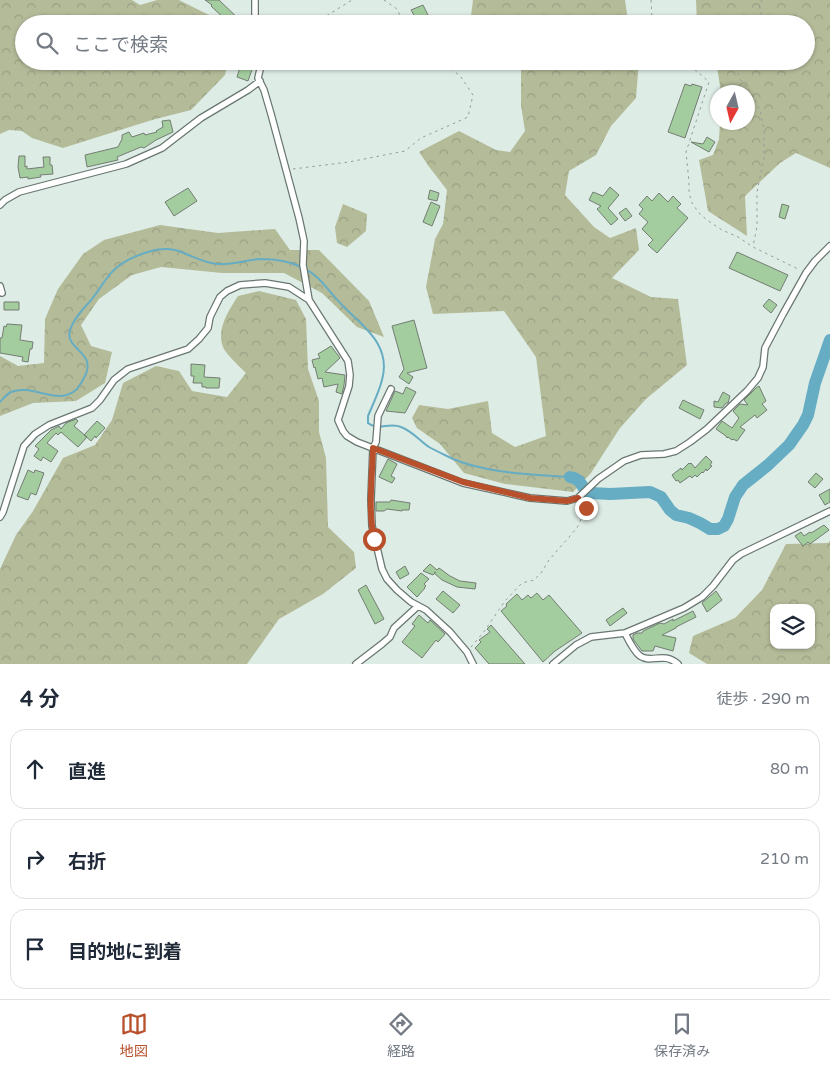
<!DOCTYPE html>
<html lang="ja">
<meta charset="utf-8">
<style>
body{margin:0;font-family:"Varela Round","Noto Sans JP",sans-serif;background:#f2f2f3;color:#1f2937}
.controls{position:absolute;right:15px;bottom:15px;display:grid;overflow:hidden;border-radius:10px;box-shadow:0 1px 4px #0004}
.controls button{width:45px;height:45px;display:grid;place-items:center;padding:0;border:0;border-bottom:1px solid #e0e1e3;background:#fff;color:#1f2937;font:25px sans-serif}
.compass{position:absolute;left:710px;top:85px;width:45px;height:45px;border-radius:50%;background:#fff;box-shadow:0 1px 4px #0004;rotate:188deg}
.stop{position:absolute;width:15px;height:15px;margin:-11px;border:4px solid #b8502b;border-radius:50%;background:#fff}
.stop.end{background:#b8502b;border-color:#fff;box-shadow:0 1px 5px #0008}
.list{margin:0;padding:0;list-style:none}
h2{display:flex;justify-content:space-between;align-items:center;height:65px;margin:0;padding:0 20px;font-size:21px}
h2 small{font-size:16px;font-weight:400;color:#747a83}
.list li{display:grid;grid-template-columns:32px 1fr auto;gap:15px;align-items:center;box-sizing:border-box;height:80px;margin:0 10px 10px;padding:0 10px;border:1px solid #e0e1e3;border-radius:15px}
.list b{display:block;font-size:19px;white-space:nowrap}
.list em{font-size:16px;font-style:normal;color:#747a83}
.icon{flex:none;width:28px;height:28px;fill:none;stroke:currentColor;stroke-width:2;stroke-linecap:round;stroke-linejoin:round}
.map{position:relative;flex:none;width:830px;height:664px;overflow:hidden}
.search{position:absolute;background:#fff;box-shadow:0 1px 4px #0004;left:15px;right:15px;top:15px;height:55px;display:flex;align-items:center;gap:12px;box-sizing:border-box;padding:0 18px;border-radius:28px;color:#747a83;font-size:19px}
.sheet{height:335px;background:#fff}
nav{display:flex;justify-content:space-around;align-items:center;box-sizing:border-box;height:70px;border-top:1px solid #e0e1e3;background:#fff;font-size:14px;color:#747a83}
nav a{display:grid;justify-items:center;gap:2px}
nav .on{color:#b8502b}
.map>svg:first-child{display:block}
.forest{fill:url(#forest-crowns);fill-rule:evenodd}
.lines{fill:none;stroke-linecap:round;stroke-linejoin:round}
.stream{stroke:#66adc3;stroke-width:2}
.river{stroke:#66adc3;stroke-width:12}
.building{fill:#a3cd9e;stroke:#747d73}
.minor-casing{stroke:#6a7771;stroke-width:8}
.path{stroke:#929d98;stroke-width:1;stroke-dasharray:2.5 4;stroke-linecap:butt}
.minor{stroke:#fff;stroke-width:5.5}
.route{stroke:#b8502b;stroke-width:6}
</style>
<div class="map">
<svg width="830" height="664" viewBox="0 0 830 664">
<defs>
<pattern id="forest-crowns" width="20" height="18" patternUnits="userSpaceOnUse" patternTransform="scale(1.25)"><rect width="20" height="18" fill="#b4bb99"/><path d="M2 6a3 3 0 1 1 6 0M12 15a3 3 0 1 1 6 0" fill="none" stroke="#9aa083"/></pattern>
</defs>
<rect width="100%" height="100%" fill="#deece6"/>
<path class="forest" d="M0,0H132L140,5L157,0H179L213,17L218,24H24V61H228L225,75L191,110L152,120L63,148L32,138L22,131L9,130L0,134Z
M473,0H625L628,21L632,24H470Z
M696,0H830V168L796,153L780,163L745,196L747,236L708,211L699,160L713,155L719,139L720,123L748,122V92H721L716,61H806V24H697Z
M509,61H639L636,98L611,126L596,155L569,171L565,195L594,227L610,238L636,228L639,250L612,278L651,297L678,299L687,365L646,399L620,428L591,473L573,492L505,484L464,473L440,444L417,428L412,418L419,405L448,409L488,401L492,433L515,447L546,436L536,357L504,311L433,314L426,287L435,239L443,224L447,190L430,168L419,152L459,131L496,150L510,152L525,131L521,105V70Z
M343,204L367,214L366,231L347,247L337,243L335,227Z
M160,225L218,233L275,229L290,250H319L369,301L384,337L357,327L322,293L284,273H222L161,267L132,275L99,299L81,325L91,346L112,352L105,383L76,401L33,403L0,416V356L18,366L44,363L45,319L58,289L83,254L104,240Z
M259,291L296,300L306,319L308,369L319,401V432L326,458L328,527L354,552L356,568L323,594L279,619L247,664H0V569L16,535L33,511L63,458L95,445L112,420L123,383L156,366L179,371L192,391L227,397L246,373C241,368 225,353 223,347C216,329 229,310 238,296Z
M830,541V664H707L689,653L693,636L735,618L762,590L786,544L828,543ZM774,608H811V645H774Z"/>
<g class="lines">
<path class="stream" d="M305,269C320,276 329,292 341,304C362,326 392,344 382,380C379,392 373,404 368,416V423C377,431 390,422 401,427C412,431 419,440 429,447C436,451 445,455 453,459C490,474 531,474 570,477
M0,402C4,398 7,394 11,392C33,383 58,407 77,389C80,385 83,380 85,376C97,352 64,349 70,330C74,318 84,308 92,299C100,289 106,277 115,269C128,257 157,246 175,250C190,254 201,263 218,264C232,265 246,260 260,259C272,259 289,261 301,267"/>
<path class="river" d="M570,477L574,478L579,481L586,491L591,493L610,494L650,492L661,497L670,510L676,515L689,518L700,523L710,529H718L724,526L728,519L735,497L743,485L768,465L789,445L803,425L808,415L815,383L830,340"/>
</g>
<path class="building" d="M205,0H219L244,24H230L211,6L212,5Z
M423,5L428,15L417,20L411,10Z
M242,61H255L248,81L237,77Z
M685,84L691,86L692,84L702,87L685,138L668,132Z
M170,120L173,132L156,140L144,148L141,147L117,157L118,160L87,167L85,155L118,147L122,139V135L129,132L132,137L144,133L145,135L157,132L156,131L163,127L162,121Z
M707,137L715,142L709,152L691,142L703,144Z
M19,156H25V167L27,166V169L44,167L43,157H50V165H52L53,174L40,175L41,177L28,179V177L20,178L18,167Z
M610,187L619,195L608,208L618,219L611,225L597,209L601,206L589,200L593,192L603,196Z
M188,188L197,201L174,216L165,202Z
M430,190L439,193L437,201L428,199Z
M659,193L668,202L673,196L681,204L677,208L688,218L657,253L648,245L653,240L642,229L648,222L639,214L643,209L639,205L647,196L652,201Z
M431,202L440,206L432,226L423,222Z
M782,204L789,206L785,219L779,217Z
M626,208L632,216L625,221L619,213Z
M737,252L788,275L780,291L729,268Z
M769,299L777,305L771,313L763,306Z
M4,302H19V310H4Z
M414,320L427,368L407,373L413,377L409,384L399,377L404,369L392,326Z
M7,324L22,325L20,340L33,342L32,349H30L28,362L22,361L23,357L0,353V338H2L4,326L6,327Z
M331,346L340,358L325,372L345,375L344,385L342,394L336,392L338,384L324,387L322,378L318,379L315,367L314,368L312,360L320,358L318,354Z
M191,364L205,365L204,377L220,378L219,388H206V387H202V383H193L194,376H191Z
M759,386L766,401L762,404L767,410L757,418L755,415L740,427L745,430L737,441L733,439L732,440L728,437L727,438L726,436L716,429L722,421L732,428L739,418L733,411L740,404L748,405L744,400L756,388Z
M406,387L416,392L405,413L386,411L395,391L403,394Z
M723,392L730,396L728,403H726L722,408L714,407V401L718,402Z
M683,400L704,410L700,419L679,408Z
M76,419L78,421L74,426L87,437L78,447L61,432L58,435L56,433L47,443L58,451L51,462L43,457L41,461L34,456L39,449L35,446L51,430L59,426L61,429L66,423Z
M97,421L105,428L96,438L95,436L91,441L84,435Z
M706,456L712,462L710,465L712,466L707,471L706,469L703,473L702,472L697,477L695,475L692,478L690,476L680,483L678,480L676,481L672,475L681,468L682,470L689,463L690,464L691,463L695,468Z
M388,459L397,464L391,476L395,478L392,483L379,477Z
M28,470L34,473L35,470L44,473L36,495L31,493L28,500L17,496Z
M816,473L823,479L815,488L808,482Z
M830,489V502L825,505L819,495Z
M391,500L410,503L409,510H402V511L387,509L384,511H376V502H390Z
M824,525L829,530L810,544L808,542L803,546L795,536L801,532L804,536L810,532L811,533Z
M430,564L437,570L439,568L450,576L460,581L476,583L475,589L457,587L442,580L434,573L436,572L433,575L423,571Z
M405,566L409,574L400,579L396,572Z
M421,573L429,579L424,584L426,586L424,588H425L417,597L407,587Z
M366,585L384,619L375,624L358,590Z
M443,591L460,605L453,613L436,599Z
M716,591L722,600L707,612L702,603Z
M537,593L543,600L549,595L582,633L555,651L543,662L501,611L507,606L506,604L517,594L522,600L528,595L531,598Z
M623,608L627,613L610,626L606,620Z
M693,611L696,617L676,627V628L662,635L676,638L673,651L655,646L653,651H642L633,639V635L637,633H642L643,631L660,623L664,624L673,619V621Z
M419,615L428,623L430,620L445,634L438,642L436,640L422,658L402,642L415,626L412,624Z
M491,625L525,664H489L475,648L481,642L479,640L490,632L487,629Z"/>
<g class="lines">
<defs>
<path id="minor" d="M255,24V0
M262,61L258,78L264,90L271,114L299,218L304,241L303,265L309,300L348,361L350,375L349,386L338,420L343,431L347,436L357,442L463,483L530,498L567,501L578,498L598,479L624,461L641,455L664,454L676,451L690,442L707,429L747,391L758,378L763,367L765,348L783,314L806,273L815,261L830,246
M0,205L5,200L19,192L126,164L162,148L201,118L248,90L260,81
M0,286L2,293
M391,389L378,416L376,442L373,448L371,499L372,526L382,569L387,579L397,590L411,602L426,610L450,632L467,652L473,664
M0,517L3,512L24,446L35,434L49,425L92,408L100,400L114,380L128,369L188,349L199,339L208,328L210,317L220,297L227,291L240,285L265,283L289,287L309,300
M625,633C629,641 633,650 640,656C652,664 663,651 678,664
M356,664L382,644L390,637L394,628L418,606
M553,664L576,645L591,637L625,633L684,608L702,597L713,586L733,560L741,554L830,511"/>
</defs>
<use href="#minor" class="minor-casing"/>
<path class="path" d="M384,0L397,9L404,24
M651,0L652,17L654,24
M762,0C756,10 763,14 765,24
M317,24L323,18L352,0
M685,61L709,82L686,152L689,182V191L691,201L698,212L707,220L722,230L738,237L753,247L800,270
M743,61L738,74L739,78L753,96L760,110L764,131V158L757,192V227L753,246
M267,66L277,61
M293,169L349,162L405,151L421,138L468,117L473,95L461,77L442,61
M471,647L483,633L505,601L522,583L534,580L541,573L549,560L577,528L586,508L582,503"/>
<use href="#minor" class="minor"/>
</g>
<g class="lines">
<path class="route" d="M374,539C368,510 372,479 373,448L463,482L530,498L567,501L578,498L586,508"/>
</g>
</svg>
<div class="controls">
<button><svg class="icon" aria-label="layers" viewBox="0 0 24 24"><path d="M12 4l9 5-9 5-9-5zM3 14l9 5 9-5"/></svg></button>
</div>
<svg class="compass" viewBox="-18 -18 36 36"><path d="M0-13l5 13h-10z" fill="#e53935"/><path d="M0 13l5-13h-10z" fill="#747a83"/></svg>
<div class="stop" style="left:374px;top:539px"></div>
<div class="stop end" style="left:586px;top:508px"></div>
<div class="search"><svg class="icon" aria-label="search" viewBox="0 0 24 24"><circle cx="10" cy="10" r="6"/><path d="M15 15l6 6"/></svg>ここで検索</div>
</div>
<section class="sheet">
<h2>4 分<small>徒歩 · 290 m</small></h2>
<ul class="list">
<li><svg class="icon" aria-label="ahead" viewBox="0 0 24 24"><path d="M12 20V5M6 11l6-6 6 6"/></svg><div><b>直進</b></div><em>80 m</em></li>
<li><svg class="icon" aria-label="right" viewBox="0 0 24 24"><path d="M7 20v-9h11M14 6l5 5-5 5"/></svg><div><b>右折</b></div><em>210 m</em></li>
<li><svg class="icon" aria-label="arrive" viewBox="0 0 24 24"><path d="M6 21V4h12l-3 4 3 4H6"/></svg><div><b>目的地に到着</b></div></li>
</ul>
</section>
<nav>
<a class="on"><svg class="icon" aria-label="map" viewBox="0 0 24 24"><path d="M3 6l6-2 6 2 6-2v14l-6 2-6-2-6 2zM9 4v14M15 6v14"/></svg>地図</a>
<a><svg class="icon" aria-label="directions" viewBox="0 0 24 24"><path d="M12 3l9 9-9 9-9-9zM9 14v-3h6M13 9l2 2-2 2"/></svg>経路</a>
<a><svg class="icon" aria-label="saved" viewBox="0 0 24 24"><path d="M7 4h10v16l-5-4-5 4z"/></svg>保存済み</a>
</nav>
